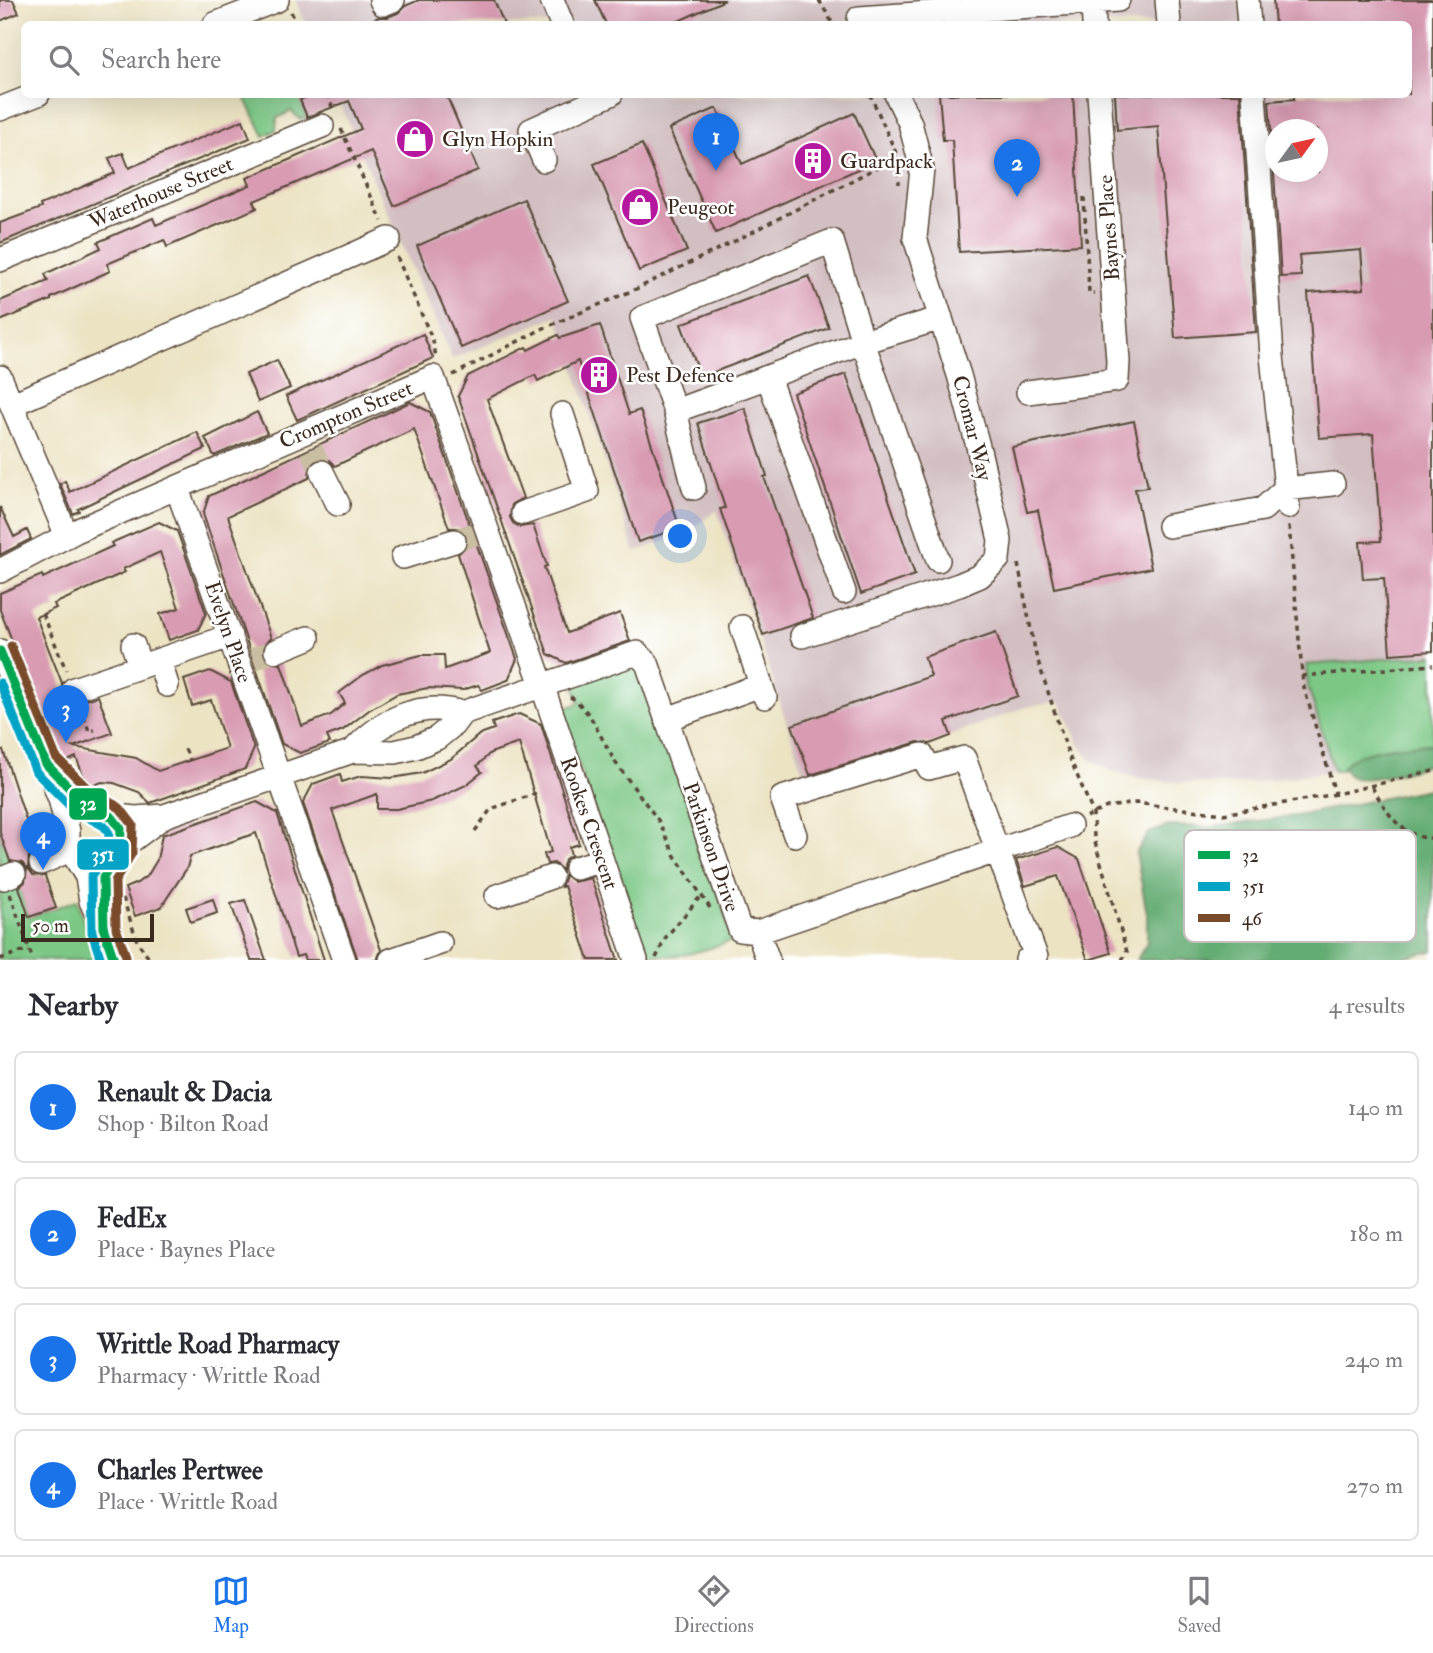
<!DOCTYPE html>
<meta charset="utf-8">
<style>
body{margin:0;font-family:"IM FELL Double Pica",serif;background:#f2f2f3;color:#2b2b33}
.compass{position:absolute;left:1265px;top:119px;width:63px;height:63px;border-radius:50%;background:#fff;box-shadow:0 7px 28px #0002;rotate:57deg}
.scale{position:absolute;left:21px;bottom:18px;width:133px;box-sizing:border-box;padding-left:7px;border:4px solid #3b2a1e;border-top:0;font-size:19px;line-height:24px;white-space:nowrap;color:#3b2a1e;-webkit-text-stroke:5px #fff;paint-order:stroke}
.you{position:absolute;left:681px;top:537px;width:24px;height:24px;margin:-18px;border:5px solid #fff;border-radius:50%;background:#1a73e8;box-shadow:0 0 0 10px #1a73e833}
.badge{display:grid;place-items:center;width:46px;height:46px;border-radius:50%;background:#1a73e8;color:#fff;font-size:23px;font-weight:700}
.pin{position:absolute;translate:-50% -58px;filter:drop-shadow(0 2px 4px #0008)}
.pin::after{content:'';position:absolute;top:37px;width:24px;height:21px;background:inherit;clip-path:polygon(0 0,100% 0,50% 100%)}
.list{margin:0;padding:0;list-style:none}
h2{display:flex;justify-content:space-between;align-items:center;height:91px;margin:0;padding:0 28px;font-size:30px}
h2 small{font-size:23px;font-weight:400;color:#7c7c81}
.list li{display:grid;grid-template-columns:46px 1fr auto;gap:21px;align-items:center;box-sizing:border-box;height:112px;margin:0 14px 14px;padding:0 14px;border:2px solid #e1e1e2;border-radius:10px}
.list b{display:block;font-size:26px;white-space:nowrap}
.list p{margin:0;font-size:23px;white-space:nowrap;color:#7c7c81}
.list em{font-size:23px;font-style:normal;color:#7c7c81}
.icon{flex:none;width:38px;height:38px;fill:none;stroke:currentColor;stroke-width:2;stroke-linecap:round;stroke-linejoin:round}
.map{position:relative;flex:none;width:1433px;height:960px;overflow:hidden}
.search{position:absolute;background:#fff;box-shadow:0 7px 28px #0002;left:21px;right:21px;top:21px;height:77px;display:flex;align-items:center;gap:18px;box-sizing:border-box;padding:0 24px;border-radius:10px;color:#7c7c81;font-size:26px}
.sheet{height:595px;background:#fff}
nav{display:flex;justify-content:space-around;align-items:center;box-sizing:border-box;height:98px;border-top:2px solid #e1e1e2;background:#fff;font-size:19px;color:#7c7c81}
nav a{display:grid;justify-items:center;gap:4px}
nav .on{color:#1a73e8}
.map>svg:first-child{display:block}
.industrial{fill:#d2bfc1;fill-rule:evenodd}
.green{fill:#7bc785;stroke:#5b7852;stroke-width:2}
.forest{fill:#64ac72;stroke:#506b48;stroke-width:2}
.building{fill:#d89bb2;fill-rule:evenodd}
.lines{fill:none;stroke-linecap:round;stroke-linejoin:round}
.minor-tunnel{stroke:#c9bea2;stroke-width:23;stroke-dasharray:23 11;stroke-linecap:butt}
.minor-casing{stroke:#564637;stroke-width:26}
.path{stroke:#564637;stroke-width:3.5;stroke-dasharray:5 5;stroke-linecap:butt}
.minor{stroke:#fff;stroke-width:23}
.bus-1-casing{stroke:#fff;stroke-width:14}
.bus-2-casing{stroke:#fff;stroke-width:14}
.bus-3-casing{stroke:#fff;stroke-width:14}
.bus-1{stroke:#00a651;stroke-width:9}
.bus-2{stroke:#03a3c5;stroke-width:9}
.bus-3{stroke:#7a4b2a;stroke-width:9}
.labels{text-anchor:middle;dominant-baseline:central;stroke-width:5;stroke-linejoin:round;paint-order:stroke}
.poi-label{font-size:21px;fill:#3b2a1e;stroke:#fff;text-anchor:start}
.street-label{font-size:21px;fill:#3b2a1e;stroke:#fff}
.key{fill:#fff;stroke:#c4bfbc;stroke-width:2}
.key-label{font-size:19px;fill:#3b2a1e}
.line-badge{stroke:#fff;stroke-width:2.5}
.badge-label{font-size:19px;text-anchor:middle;font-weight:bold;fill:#fff}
</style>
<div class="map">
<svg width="1433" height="960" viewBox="0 0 1433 960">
<rect width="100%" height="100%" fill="#fff"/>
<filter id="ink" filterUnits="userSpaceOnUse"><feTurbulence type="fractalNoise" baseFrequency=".0143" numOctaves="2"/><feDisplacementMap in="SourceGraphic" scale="14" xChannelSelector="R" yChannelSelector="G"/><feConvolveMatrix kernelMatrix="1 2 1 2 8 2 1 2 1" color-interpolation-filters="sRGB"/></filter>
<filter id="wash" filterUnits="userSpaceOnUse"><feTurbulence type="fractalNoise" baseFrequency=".00686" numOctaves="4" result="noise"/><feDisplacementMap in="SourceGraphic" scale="28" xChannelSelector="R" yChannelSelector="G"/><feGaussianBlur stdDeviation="1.57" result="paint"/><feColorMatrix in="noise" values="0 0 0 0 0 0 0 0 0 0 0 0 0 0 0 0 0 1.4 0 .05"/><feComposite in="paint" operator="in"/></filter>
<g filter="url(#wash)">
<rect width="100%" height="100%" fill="#ece3c3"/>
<path class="industrial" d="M295,0H1433V753L1334,771L1232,785L1170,782L1138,778L1112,771L1090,759L1079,744L1060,702L1026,707L808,788L717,510L686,534L635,552L557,316L452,359L336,95L1408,94V24H306ZM1276,130H1318V172H1276Z"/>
<path class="green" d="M244,95H298L307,117L300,119L291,111L277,118L276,130L264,136Z
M1433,655V753L1334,771L1308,686L1306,665Z
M622,660L642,670L723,906L731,941C699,952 678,960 644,954L560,710L580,703L571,676Z
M0,833L29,917L77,900L96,960H0Z"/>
<path class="forest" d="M1433,744V764C1412,769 1376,781 1355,778C1349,777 1346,772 1343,767C1357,747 1410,745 1433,744Z
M1433,788V951L1389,960H1137L1147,942V914L1136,853L1149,833L1170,826L1211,827L1296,816Z"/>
<g id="blocks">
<path class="building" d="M0,0H13L19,13L0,21Z
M419,0H494L504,24H362L379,17H388L398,13L405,6Z
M595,0H725L672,24H606Z
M1273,0H1433V651L1390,654L1384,578L1363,579L1360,542L1381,541L1373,434L1319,438L1308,293L1364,289L1361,250L1299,255L1301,276L1281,277L1269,101L1294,99V94H1409V24H1275ZM1276,130H1318V172H1276Z
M313,94H446L478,170L394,206L371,151L254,201L257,208L167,247L164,240L107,264L110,271L51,298V300L0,321V301L48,281L45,274L101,248L98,242L153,218L156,225L250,185L247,178L361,129L349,101L307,117L300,100Z
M939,94H1073L1081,245L959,252L952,140H943Z
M1115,94H1240L1256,332L1175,338L1158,126L1117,130Z
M717,108L742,164L854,113L876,161L716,233L669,129Z
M243,120L250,138L0,243V223L41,208L40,205L115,173L109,158L123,153L129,168Z
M642,144L687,251L639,271L594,164Z
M524,199L568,301L461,348L417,246Z
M809,276L829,328L701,377L681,324Z
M600,325L629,414L640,410L680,528L638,542L578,361L538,381L535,375L487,399L523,498L512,504L510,517L513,523L520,527L533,525L547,566L544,567L567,633L620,613L630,641L566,663L548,654L458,396L468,376L526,347L528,350L558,335L560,338Z
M423,334L433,358L297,420L286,396Z
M277,360L290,388L258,402L246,374Z
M846,374L915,575L861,594L793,393Z
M410,402L430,412L517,659L508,680L482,690L478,685L463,690L428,688L397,694L369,710L343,730L327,736L330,743L300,753L282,744L203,514L209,496ZM414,429L449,528H458L467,536V545L458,554L490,653L445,669L444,655H421L382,665L363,675L339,693L345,703L331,715L302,726L281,664L268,662L263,656L265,643L271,638L228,516L309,478L310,465L316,459L329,460L335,466Z
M745,408L767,476L764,477L813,618L763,635L720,509L725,508L698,423Z
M257,412L267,433L214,456L205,438Z
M1134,421L1148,487L1135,489L1151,568L1054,588L1038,510L1027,512L1012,447Z
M197,432L205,449L78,509L79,511L73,514L60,484L65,481L70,492Z
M0,507L14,537L27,530L31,539L0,555Z
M159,522L177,531L206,613L198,630L169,640L160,614L179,608L160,552L123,569L125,572L54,604L56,608L36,617L62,683L61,694L70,705L98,696L112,733L73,747L136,758L158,771L227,748L211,700L192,706L184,680L210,671L231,682L254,749L245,769L150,803L139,792L114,783L102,782L88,787L76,757L63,763L60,761L0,610V593L42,575L43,578L113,546L111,543Z
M996,632L1018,696L946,721L951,736L930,744L918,742L810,775L792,725L931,676L924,657Z
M519,714L541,724L579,844L569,847L571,855L565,859L562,870L554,863L547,864L544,854L551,852L519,743L490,753L477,766L482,772L466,785L432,801L397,809H377V794L332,810L381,950L377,960H358L303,803L313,784L340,774L342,782L361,776L392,778L422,773L451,759L480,734L494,729L492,723Z
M0,750H3L36,850L29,855L28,868L33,875L45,876L56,908L29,917L19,887L25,882L27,869L22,863L10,861L0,833Z
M257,802L277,813L324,960H305L303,955L296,957L256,833L190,856L187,868L161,907L135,916L125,888L137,883L148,875L157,860L162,835Z
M1058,847L1079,859L1111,953L1088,960L1058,876L1025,886L1016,860Z
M565,875L574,882L591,878L618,960H589L564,886L561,887Z
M213,899L217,913L191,922L186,908Z
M245,900L262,949L266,960H251L231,904Z"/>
</g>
</g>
<g filter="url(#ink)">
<use href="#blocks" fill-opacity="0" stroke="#564637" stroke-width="2"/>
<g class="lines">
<path class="minor-tunnel" d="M311,449L322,472
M454,541L475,534
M253,659L276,651"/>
<defs>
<path id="minor" d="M381,0L383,4L393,0
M552,0L562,24
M1167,0L1169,24
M1247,0L1249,24
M1093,2L1094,24
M859,18L1118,0
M215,24L277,0
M1254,94L1272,356L1288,507
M0,109L38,94
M544,160L531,130L611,94
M0,260L322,126
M0,377L67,536
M768,377L844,592
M1028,392L1117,380L1118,361L1099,94
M13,404L389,239
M675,411L694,488
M322,472L338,504
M177,488L344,960
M523,513L587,491L562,414
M1169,526L1263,509L1285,489L1333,484
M403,557L454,541
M938,560L863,342L832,241L642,318L675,411L863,342L941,318
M0,571L76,531L433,377L542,685L636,960
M742,627L765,697
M802,636L959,585L980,576L998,559L1000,540L979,450L959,375L915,238L922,169L910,123L896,94
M133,645L140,666
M0,651L60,799L68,831V845L87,877L91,901L104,930L114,960
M276,651L308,638
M159,660L167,685
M74,689L230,636
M462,713L637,653L647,663L740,930L758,932L1070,826
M667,719L761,685
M55,774L81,800L112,817L121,829L120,849L112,860L103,878L102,909
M108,815L135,818L164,816L120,849
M164,816L353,751L395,752L416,747L437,738L453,725L462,713C420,700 381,720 353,751
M795,835L782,798L922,755L929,768L964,758L1036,957L1027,960
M41,863L70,850
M576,868L602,860
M4,878L14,874
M497,896L551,877
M758,932L768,960
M391,960L440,943"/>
</defs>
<use href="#minor" class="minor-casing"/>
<path class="path" d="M819,0L833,24
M291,12L297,24
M327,94L333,109
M870,94L896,153
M341,129L382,221
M898,161L899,184
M1084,197L1089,293H1094
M397,257L433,341L436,357
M453,375L544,328L636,289L737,240L897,157
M1289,526L1303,684L1335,793
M1018,564L1036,655L1069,756L1093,813L1094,839L1127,952L1122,960
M43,614L66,670
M1302,676L1433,665
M570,697L576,700L590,716L615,762L658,820L675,856L710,908
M80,707L89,731L95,730
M185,749L190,760
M1372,787C1386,811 1402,839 1433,838
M1086,817L1107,807L1136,803L1223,814L1336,794L1433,771
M475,831L491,809L540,792
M10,894L33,960
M123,898L137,941L150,960
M656,958L666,937L700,897
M0,959L29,949"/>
<use href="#minor" class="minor"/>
<defs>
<path id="bus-1" d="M0,651L46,764L81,800L112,817L121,829L120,849L103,878L104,930L114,960"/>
<path id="bus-2" d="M0,683L36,772L73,809L104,826L109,833L108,845L91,877L92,932L101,960"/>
<path id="bus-3" d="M11,646L56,757L89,790L120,808L133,825L132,853L115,881L116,928L126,956"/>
</defs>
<use href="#bus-1" class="bus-1-casing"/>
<use href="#bus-2" class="bus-2-casing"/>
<use href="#bus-3" class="bus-3-casing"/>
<use href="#bus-1" class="bus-1"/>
<use href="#bus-2" class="bus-2"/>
<use href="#bus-3" class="bus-3"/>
</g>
</g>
<defs>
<symbol id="shop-disc" viewBox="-11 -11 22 22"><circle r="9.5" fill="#b5179e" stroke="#fff"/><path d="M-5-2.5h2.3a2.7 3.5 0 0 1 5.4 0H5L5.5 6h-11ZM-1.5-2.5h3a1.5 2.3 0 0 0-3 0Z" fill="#fff"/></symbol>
<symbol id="building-disc" viewBox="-11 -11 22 22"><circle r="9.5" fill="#b5179e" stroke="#fff"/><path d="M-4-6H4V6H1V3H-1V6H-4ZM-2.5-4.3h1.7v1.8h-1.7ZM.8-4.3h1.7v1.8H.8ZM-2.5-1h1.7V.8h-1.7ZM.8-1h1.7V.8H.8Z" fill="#fff"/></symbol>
</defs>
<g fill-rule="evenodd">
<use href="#shop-disc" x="393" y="117" width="44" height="44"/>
<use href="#building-disc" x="791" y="139" width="44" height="44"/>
<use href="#shop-disc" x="618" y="185" width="44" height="44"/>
<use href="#building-disc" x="577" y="353" width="44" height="44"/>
</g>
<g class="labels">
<g class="poi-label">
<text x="442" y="139">Glyn Hopkin</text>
<text x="840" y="161">Guardpack</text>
<text x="667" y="207">Peugeot</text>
<text x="626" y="375">Pest Defence</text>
</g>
<g class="street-label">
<text transform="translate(161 193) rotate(-23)">Waterhouse Street</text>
<text transform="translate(1109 228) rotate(-94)">Baynes Place</text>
<text transform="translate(346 415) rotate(-23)">Crompton Street</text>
<text transform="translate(972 428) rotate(76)">Cromar Way</text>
<text transform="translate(228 632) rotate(71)">Evelyn Place</text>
<text transform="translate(589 823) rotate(71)">Rookes Crescent</text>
<text transform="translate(711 847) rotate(71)">Parkinson Drive</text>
</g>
</g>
<rect x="1184" y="830" width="232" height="112" rx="10" class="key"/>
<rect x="1198" y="851" width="32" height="8" fill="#00a651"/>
<rect x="1198" y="882" width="32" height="9" fill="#03a3c5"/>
<rect x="1198" y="914" width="32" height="8" fill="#7a4b2a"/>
<g class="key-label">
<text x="1242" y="862">32</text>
<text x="1242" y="893">351</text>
<text x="1242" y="925">46</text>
</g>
<g class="line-badge">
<rect x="68" y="787" width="40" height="34" rx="7" fill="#00a651"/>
<rect x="76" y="838" width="54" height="33" rx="7" fill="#03a3c5"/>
</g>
<g class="badge-label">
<text x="88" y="810">32</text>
<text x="103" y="861">351</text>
</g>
</svg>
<svg class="compass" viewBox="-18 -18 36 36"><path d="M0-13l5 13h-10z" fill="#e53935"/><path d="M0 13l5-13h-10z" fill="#7c7c81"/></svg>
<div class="scale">50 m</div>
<div class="you"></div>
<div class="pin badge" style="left:716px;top:171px">1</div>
<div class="pin badge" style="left:1017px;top:197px">2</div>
<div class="pin badge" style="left:66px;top:743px">3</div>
<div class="pin badge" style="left:43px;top:870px">4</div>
<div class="search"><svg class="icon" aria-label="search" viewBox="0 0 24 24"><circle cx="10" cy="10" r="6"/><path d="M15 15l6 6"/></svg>Search here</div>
</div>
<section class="sheet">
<h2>Nearby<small>4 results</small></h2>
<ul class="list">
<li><span class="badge">1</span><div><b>Renault &amp; Dacia</b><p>Shop · Bilton Road</p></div><em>140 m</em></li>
<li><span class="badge">2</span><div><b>FedEx</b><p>Place · Baynes Place</p></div><em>180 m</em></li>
<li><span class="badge">3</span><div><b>Writtle Road Pharmacy</b><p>Pharmacy · Writtle Road</p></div><em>240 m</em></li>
<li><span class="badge">4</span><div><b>Charles Pertwee</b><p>Place · Writtle Road</p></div><em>270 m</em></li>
</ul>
</section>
<nav>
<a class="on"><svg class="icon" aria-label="map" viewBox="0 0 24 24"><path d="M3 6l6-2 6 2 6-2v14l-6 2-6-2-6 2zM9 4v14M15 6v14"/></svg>Map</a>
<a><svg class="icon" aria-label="directions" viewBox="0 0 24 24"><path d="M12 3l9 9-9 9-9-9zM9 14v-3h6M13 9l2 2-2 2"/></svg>Directions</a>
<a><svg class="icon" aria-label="saved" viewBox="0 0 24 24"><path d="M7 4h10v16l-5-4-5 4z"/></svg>Saved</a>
</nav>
